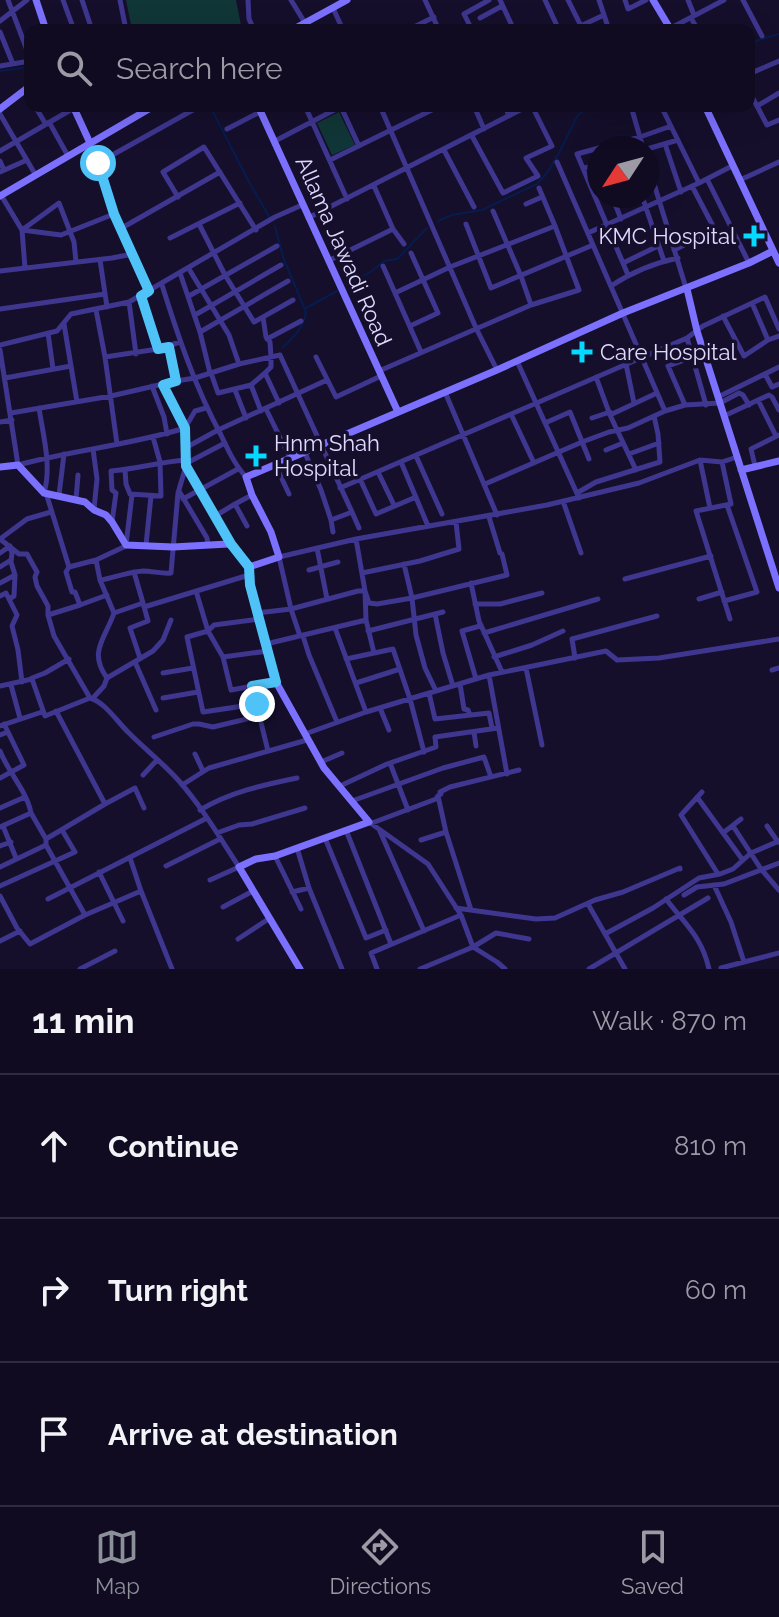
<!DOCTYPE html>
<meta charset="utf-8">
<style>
body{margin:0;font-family:Raleway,sans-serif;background:#19142a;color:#f1f3f6}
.compass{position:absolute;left:587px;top:136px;width:72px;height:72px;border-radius:50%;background:#100b21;box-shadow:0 8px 32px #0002;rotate:234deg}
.stop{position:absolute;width:24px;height:24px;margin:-18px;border:6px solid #4fc3f7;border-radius:50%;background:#fff}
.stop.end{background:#4fc3f7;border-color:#fff;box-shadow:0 2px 8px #0008}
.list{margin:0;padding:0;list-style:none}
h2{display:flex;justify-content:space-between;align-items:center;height:104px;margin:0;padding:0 32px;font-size:34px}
h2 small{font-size:26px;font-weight:400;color:#9c9ba5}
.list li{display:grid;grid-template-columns:52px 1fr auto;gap:24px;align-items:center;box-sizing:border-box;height:144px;padding:0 32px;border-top:2px solid #302b3f}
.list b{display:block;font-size:30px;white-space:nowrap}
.list em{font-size:26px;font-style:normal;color:#9c9ba5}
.icon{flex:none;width:44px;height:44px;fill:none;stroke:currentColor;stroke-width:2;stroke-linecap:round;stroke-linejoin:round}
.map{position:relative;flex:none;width:779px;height:969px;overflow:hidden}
.search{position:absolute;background:#100b21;box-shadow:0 8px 32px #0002;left:24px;right:24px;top:24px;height:88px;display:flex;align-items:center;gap:20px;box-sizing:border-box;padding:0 28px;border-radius:16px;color:#9c9ba5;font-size:30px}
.sheet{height:536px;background:#100b21}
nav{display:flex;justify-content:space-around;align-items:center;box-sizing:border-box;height:112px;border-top:2px solid #302b3f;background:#100b21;font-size:22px;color:#9c9ba5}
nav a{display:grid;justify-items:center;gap:4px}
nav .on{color:#8c9099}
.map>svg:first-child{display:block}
.park{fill:#113637}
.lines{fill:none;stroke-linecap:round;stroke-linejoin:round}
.stream{stroke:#061c4e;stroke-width:2}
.street{stroke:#3e368f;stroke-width:5}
.secondary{stroke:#7c71ff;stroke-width:7}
.route{stroke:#4fc3f7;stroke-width:10}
.poi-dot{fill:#06d9ff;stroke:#150f2c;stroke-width:3}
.labels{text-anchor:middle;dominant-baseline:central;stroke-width:7;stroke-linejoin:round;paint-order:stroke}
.poi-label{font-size:22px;fill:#e0daff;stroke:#150f2c;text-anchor:start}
.street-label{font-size:22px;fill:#e0daff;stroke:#150f2c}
</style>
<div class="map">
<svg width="779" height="969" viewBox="0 0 779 969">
<rect width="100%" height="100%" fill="#150f2c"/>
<path class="park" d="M126,0H236L242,30H132Z
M339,112L355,145L332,155L317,123Z"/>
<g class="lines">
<path class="stream" d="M749,43L779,34
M0,71L30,67
M210,106L249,182L270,218
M438,221L452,215L482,210L537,184L547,173L559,153L578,115L591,106
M275,226L283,257L306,312C304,327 294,337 283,347
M347,285L372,271L384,261L397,259L427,228
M306,308L337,291"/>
<path class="street" d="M8,0L30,58
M63,0L74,30
M82,0L92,30
M120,0L126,30
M248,0L249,19L254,30
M291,0L305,23
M425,0L439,30
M500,0L514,30
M545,0L559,30
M568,0L581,26
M599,0L609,30
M625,0L628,9L646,0
M688,0L694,15
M743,0L762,36
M333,8L343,30
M480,18L502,6
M691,18L698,30
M0,21L27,0
M669,29L724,0
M408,30L434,17
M472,30L464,14L489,0
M572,30L604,15
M0,32L13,64
M0,66L30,61
M749,74L779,61
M749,91L757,106L779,93
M35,106L45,123
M305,106L347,199
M380,106L476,328L497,370
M474,106L484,129
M505,106L509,116
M631,106L643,148
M661,106L699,183
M757,106L767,125L779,120
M341,107L359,146
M0,114L35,174
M49,122L68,156
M227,129L260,112
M472,136L503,193L538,176L526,158L552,146L532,106
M275,141L342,106
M665,144L681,192
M87,145L98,163L120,229L133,254L149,291
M599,148L577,154L628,275
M601,148L640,137L671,126
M647,149L678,140
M444,150L474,207
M0,151L74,108
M330,160L440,106
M0,161L4,170
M647,161L686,288
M557,162L665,411
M98,163L200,106
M584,168L599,165
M0,172L27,160
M707,179L749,263
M740,180L779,162
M374,186L393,229L404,244
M1,195L22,230L25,268
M612,196L621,219
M642,196L664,261
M178,197L163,172L204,147L256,230
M526,204L542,197
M493,211L521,276L531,305
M308,218L528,106
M199,224L225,275L254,322L293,300
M466,224L491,288L593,245
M120,229L220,172
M588,233L699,183L732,166
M170,238L240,203
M674,250L715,230L692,186
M100,260L107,307
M328,261L393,229
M76,262L74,242L59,203L22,230L61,235L114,214
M623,263L658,246
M383,266L395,293
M189,269L229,335L239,364
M0,271L112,258L133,254
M180,273L200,332L210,373
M162,285C178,336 195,387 221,435C228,450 235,465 246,477
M611,286C632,272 654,263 678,258
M141,296L158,349
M189,296L277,246
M129,302L136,354
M752,303L768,340
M0,309L105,294
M96,310L105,357L117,444
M195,315L281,265
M723,316L744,356L768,340L779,336
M263,317L266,337L270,342L271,357V367L265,373
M64,324L77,402
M410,326L438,313L411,253
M200,332L288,281
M48,333L53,369
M687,338L706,405
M267,339L301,321
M0,345L57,331L71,314L129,302L275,217L302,205
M0,350L18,465C73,450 131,445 185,428L195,411L206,408
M421,352L395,293L450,267L555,226L539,188
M105,357L158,349L180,342
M316,357L336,397L381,376
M517,361L579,498
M626,364L634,403
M379,371L531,305L579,290L555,226
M211,373L218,393L251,385L265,373L279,403
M765,374L772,387L779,384
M596,377L610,415L636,470
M5,378L71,366
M176,381L195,378L239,364L280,355L352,512L331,520L333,532
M251,385L261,411
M152,386L164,417L167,434
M235,390L246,418
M445,392L497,515
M718,397L779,367
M758,400L776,436
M685,405L668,366L693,357
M39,408C43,435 52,466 44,493
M266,409L290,458
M11,413L111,396L176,381L169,347
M511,414L534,463
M610,415L657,393
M724,416L769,395L772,397L779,410
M592,418L610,412
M0,422L12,420
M545,423L570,412L589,459
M187,447L218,430L327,380
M93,449L97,479L94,509
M606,450L623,443
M305,453L321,490L331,520
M629,454L659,443
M416,456L442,514
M700,460L710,508
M401,462L428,526
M722,462L731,504L696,511L730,619
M185,464L225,443
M275,464L289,494
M186,466L230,543
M755,466L751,449L779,435
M125,470L126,484L130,494L132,495L126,545
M378,472L394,505
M360,479L376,514L416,497
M485,484L582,442L609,432L628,428L665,411L685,405L720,403L739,393L743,395L749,405
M340,488L687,338L703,326L765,297L779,329
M179,491L207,538L208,545
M46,493L69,567L96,560L100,580L114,613C105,639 88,652 107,678
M577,493L596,482L660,462L658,434L654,416
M130,494L161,496L160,462L153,437
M59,495L64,454
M183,499L238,469
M76,500L78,475
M563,501L581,553
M352,512L359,528
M215,516L235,504
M112,522L116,493L112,490L111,471C136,469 160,462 185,460
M247,526L235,504L252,495
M0,539L19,554H27L37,572L35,577L37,586L48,606V615L54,636L90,698
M0,539L27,519L51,512
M356,539L365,591L366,620L374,653
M146,545L151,496
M317,548L327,599
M0,553L10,546L12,553L11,562L15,575L14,596L9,599L6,593L0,596
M96,560L128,545
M404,564L412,598L416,635L425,668L436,691
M0,567L11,560
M309,570L338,562
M134,572L143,603
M362,573L420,561L459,549L456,522
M625,579L711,556
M102,580C115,577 129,572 143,571C153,571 162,574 171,573L178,493L186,466L187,447L185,428L163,385
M0,583L15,575
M471,583L479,621L502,672
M196,591L208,631L223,657L231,690L276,682
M9,599L17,615L12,626L18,650L22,682
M699,599L722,592
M724,601L757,592L727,505
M475,604H500L542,593
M80,605L107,595
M144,607L249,575
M114,613L143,603L148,621L130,628L140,658
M257,613L291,609L358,591H365L369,603L377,604L412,598L507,575L502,554L500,553L489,517
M435,614L443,653L453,686
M48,615L80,605L75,592H72L66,572L69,567
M335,628L366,712
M368,631L443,612
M484,633L598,599
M300,636L291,609L279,557L356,539L547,505L639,483L700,460L722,462L737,457
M303,636L309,655L337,722
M266,644L366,620
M223,657L268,651
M494,657L532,645L563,631
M575,658L572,639L657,616
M346,659L393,649L410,699L424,752
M135,662L156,710
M526,668L542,745
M772,670L779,668
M163,673L193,668
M489,675L507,774
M32,678L45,673L69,659
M476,679L462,631L480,626
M356,683L400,669
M460,684L464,709L468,710L470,715
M11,685L20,718
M0,686L32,679L45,716L90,698C105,702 118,723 130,734C146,750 164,764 179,781C202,807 220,838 239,867L210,880
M252,686L268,751
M429,693L435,719L489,713L492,728
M93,698L104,686L107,678L153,651L163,640L171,620
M163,698L198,692
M257,704L203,712L187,637L208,631L214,625L259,619
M380,708L389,730
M0,726L42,712
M474,732L476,746
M305,734L366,712L489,675L606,651L617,660L659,658L779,639
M0,735L8,732L4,724
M154,737L193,724H199L213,727L259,716
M0,751C8,772 27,791 31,813L46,839V845L85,915
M195,754L203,771
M321,762L342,753
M390,763L408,810
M143,775L157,760
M0,778L24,765L8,732
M182,785L209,768L307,740
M340,786L387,764L436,747L435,737L498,728
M702,792L681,815L718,874
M438,796L441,794L440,792L450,787L519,770
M697,797L742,859
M352,801L443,768L484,757L491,777
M105,804L135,788L144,808
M0,808L25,797
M200,810C230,792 263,785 297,778
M369,822L428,864L461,915L473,947L420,969
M372,823L436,799L438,796L446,832L471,910
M3,826L16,858
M733,826L761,869L779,890
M767,826L778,842
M0,827L31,813
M379,829L424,931
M346,830L391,944
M217,833L239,825L252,824L305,808
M723,833L741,819
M325,838L366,938L386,930
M46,839L105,804L56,711
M421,840L446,832
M0,846L11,842
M297,848L309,888L342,969
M275,856L301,909
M130,858L141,891L172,969
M166,866L220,839
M0,867L46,845
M99,872L123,921
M714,885L731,922L744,962L779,953
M0,886L75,852L62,830
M292,892L309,888
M684,895L697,887L724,884L779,863
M0,896L17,928L30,944L85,915L141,891
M48,899L207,818
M666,899C685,924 702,937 709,969
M588,904L625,969
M223,907L253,891
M456,908L536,919L555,918L595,900L623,892L680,868V869
M605,934L653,908L699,878L720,874L733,869L751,853L779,841
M238,939L270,918
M0,941L20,931
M721,968L744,962
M80,969L115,951
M377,969L371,953L461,915
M505,969L497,962L473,947L496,933L529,939
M589,969L708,898"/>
<path class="secondary" d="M36,0L46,30
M653,0L671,30
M292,30L347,0
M73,106L90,143
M258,106L398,412
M705,106L779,263
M0,109L30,86
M0,196L154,106
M687,289L697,331L779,588
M0,467L18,465L44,493L85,502L94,510L106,515L112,522L126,545L173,547L228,544H231L249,567
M741,470L779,461
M300,969L239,867L256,859L275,856L369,822L324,768L276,682L250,585L249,567L279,557L271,532L252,495L246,477L497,370L623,313L749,263L773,251"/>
</g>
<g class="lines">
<path class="route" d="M98,163L114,214L149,291L141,296L158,349L169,347L176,381L163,385L185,428L186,466L231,544L249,567L250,585L276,682L252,686L257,704"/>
</g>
<g class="poi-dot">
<path d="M750 224h8v8h8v8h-8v8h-8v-8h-8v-8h8z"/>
<path d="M578 340h8v8h8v8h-8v8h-8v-8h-8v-8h8z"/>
<path d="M252 444h8v8h8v8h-8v8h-8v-8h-8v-8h8z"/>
</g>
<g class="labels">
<g class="poi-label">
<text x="736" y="236" text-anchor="end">KMC Hospital</text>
<text x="600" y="352">Care Hospital</text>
<text x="274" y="443">Hnm Shah<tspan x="274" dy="25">Hospital</tspan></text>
</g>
<g class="street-label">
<text transform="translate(344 251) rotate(66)">Allama Jawadi Road</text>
</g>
</g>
</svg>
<svg class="compass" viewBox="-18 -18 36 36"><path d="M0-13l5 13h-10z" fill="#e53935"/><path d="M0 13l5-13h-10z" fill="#9c9ba5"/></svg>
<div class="stop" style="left:98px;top:163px"></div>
<div class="stop end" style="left:257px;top:704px"></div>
<div class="search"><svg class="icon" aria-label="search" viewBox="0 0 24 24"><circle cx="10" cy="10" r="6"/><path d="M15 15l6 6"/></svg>Search here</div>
</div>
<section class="sheet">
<h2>11 min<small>Walk · 870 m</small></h2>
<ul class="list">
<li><svg class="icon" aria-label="ahead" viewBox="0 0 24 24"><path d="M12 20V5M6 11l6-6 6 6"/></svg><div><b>Continue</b></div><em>810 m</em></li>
<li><svg class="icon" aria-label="right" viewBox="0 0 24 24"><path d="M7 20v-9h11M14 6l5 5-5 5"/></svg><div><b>Turn right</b></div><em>60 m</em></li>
<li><svg class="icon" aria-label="arrive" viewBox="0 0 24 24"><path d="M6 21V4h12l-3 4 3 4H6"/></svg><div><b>Arrive at destination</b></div></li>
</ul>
</section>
<nav>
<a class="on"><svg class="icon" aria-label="map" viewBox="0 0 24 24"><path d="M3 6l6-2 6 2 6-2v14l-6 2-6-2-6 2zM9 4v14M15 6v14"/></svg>Map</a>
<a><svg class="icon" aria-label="directions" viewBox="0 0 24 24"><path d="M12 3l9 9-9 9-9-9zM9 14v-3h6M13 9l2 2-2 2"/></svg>Directions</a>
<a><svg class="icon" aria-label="saved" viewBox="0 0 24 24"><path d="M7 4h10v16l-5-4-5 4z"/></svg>Saved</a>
</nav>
